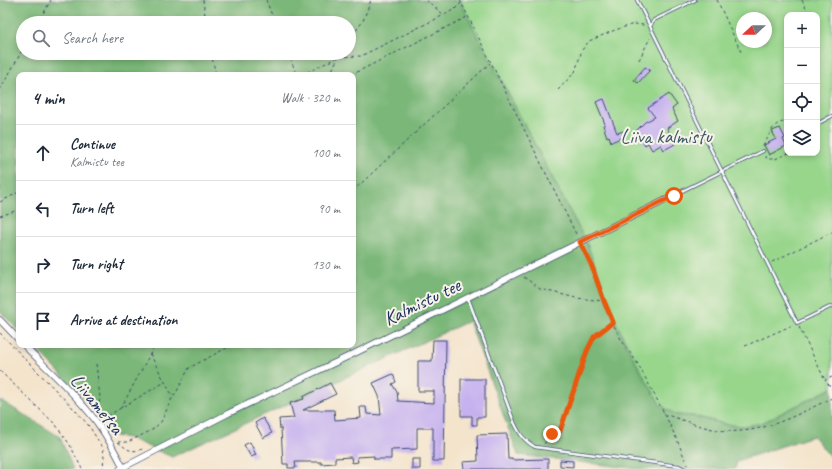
<!DOCTYPE html>
<meta charset="utf-8">
<style>
body{margin:0;font-family:Caveat,sans-serif;background:#f6f6f7;color:#1f2937}
.controls{position:absolute;right:12px;top:12px;display:grid;overflow:hidden;border-radius:8px;box-shadow:0 2px 6px #0003}
.controls button{width:36px;height:36px;display:grid;place-items:center;padding:0;border:0;border-bottom:1px solid #e0e1e3;background:#fff;color:#1f2937;font:20px sans-serif}
.compass{position:absolute;left:736px;top:12px;width:36px;height:36px;border-radius:50%;background:#fff;box-shadow:0 2px 6px #0003;rotate:248deg}
.stop{position:absolute;width:12px;height:12px;margin:-9px;border:3px solid #ea580c;border-radius:50%;background:#fff}
.stop.end{background:#ea580c;border-color:#fff;box-shadow:0 1px 4px #0008}
.list{margin:0;padding:0;list-style:none}
h2{display:flex;justify-content:space-between;align-items:center;height:52px;margin:0;padding:0 16px;font-size:17px}
h2 small{font-size:13px;font-weight:400;color:#747a83}
.list li{display:grid;grid-template-columns:26px 1fr auto;gap:12px;align-items:center;box-sizing:border-box;height:56px;padding:0 16px;border-top:1px solid #e0e1e3}
.list b{display:block;font-size:15px;white-space:nowrap}
.list p{margin:0;font-size:13px;white-space:nowrap;color:#747a83}
.list em{font-size:13px;font-style:normal;color:#747a83}
.icon{flex:none;width:22px;height:22px;fill:none;stroke:currentColor;stroke-width:2;stroke-linecap:round;stroke-linejoin:round}
.map{position:relative;flex:none;width:832px;height:469px;overflow:hidden}
.search{position:absolute;background:#fff;box-shadow:0 2px 6px #0003;left:16px;top:16px;width:340px;height:44px;display:flex;align-items:center;gap:10px;box-sizing:border-box;padding:0 14px;border-radius:22px;color:#747a83;font-size:15px}
.panel{position:absolute;background:#fff;box-shadow:0 2px 6px #0003;left:16px;top:72px;width:340px;height:276px;border-radius:8px}
.map>svg:first-child{display:block}
.green{fill:#98d68c;stroke:#5a8275;fill-rule:evenodd}
.forest{fill:#7ab778;stroke:#4a736b;fill-rule:evenodd}
.building{fill:#c6b1ef}
.lines{fill:none;stroke-linecap:round;stroke-linejoin:round}
.lane-casing{stroke:#3c4a6e;stroke-width:4}
.street-casing{stroke:#3c4a6e;stroke-width:7}
.path{stroke:#3c4a6e;stroke-width:1;stroke-dasharray:3 3;stroke-linecap:butt}
.lane{stroke:#fff;stroke-width:2.5}
.street{stroke:#fff;stroke-width:5.5}
.route{stroke:#ea580c;stroke-width:5}
.labels{text-anchor:middle;dominant-baseline:central;stroke-width:4;stroke-linejoin:round;paint-order:stroke}
.park-label{font-size:20px;fill:#3a596a;stroke:#f7f3e8}
.street-label{font-size:20px;fill:#1b2f5e;stroke:#f7f3e8}
</style>
<div class="map">
<svg width="832" height="469" viewBox="0 0 832 469">
<rect width="100%" height="100%" fill="#f7f3e8"/>
<filter id="ink" filterUnits="userSpaceOnUse"><feTurbulence type="fractalNoise" baseFrequency=".025" numOctaves="2"/><feDisplacementMap in="SourceGraphic" scale="8" xChannelSelector="R" yChannelSelector="G"/><feConvolveMatrix kernelMatrix="1 2 1 2 8 2 1 2 1" color-interpolation-filters="sRGB"/></filter>
<filter id="wash" filterUnits="userSpaceOnUse"><feTurbulence type="fractalNoise" baseFrequency=".012" numOctaves="4" result="noise"/><feDisplacementMap in="SourceGraphic" scale="16" xChannelSelector="R" yChannelSelector="G"/><feGaussianBlur stdDeviation="0.9" result="paint"/><feColorMatrix in="noise" values="0 0 0 0 0 0 0 0 0 0 0 0 0 0 0 0 0 1.4 0 .05"/><feComposite in="paint" operator="in"/></filter>
<g filter="url(#wash)">
<rect width="100%" height="100%" fill="#f4e4cc"/>
<path class="green" d="M459,0H832V388L762,423L746,426L729,425L693,416L677,415L661,406L630,352L615,320L587,244ZM787,15H817V153H787ZM742,18H766V42H742Z"/>
<path class="forest" d="M0,0H459L587,244L615,320L630,352L661,406L677,415L693,416L729,425L746,426L762,423L832,388V459L813,436L737,461L735,469H640L518,455L469,321L172,457L129,438L115,436L97,412L33,345H353V75H19V331L0,311ZM23,23H349V53H23Z
M0,400L60,437L73,469H0Z"/>
<g id="blocks">
<path class="building" d="M645,67L650,70L638,83L634,80Z
M669,94L677,105L672,109L678,121L667,128L675,144L664,150L661,145L652,150L648,143L645,145L642,140L635,132L645,122L655,117L648,108Z
M604,99L617,133L624,131L626,136L611,142L609,136L607,137L603,125L605,124L596,102Z
M780,128L785,138L783,139L786,146L769,155L764,145L776,139L772,131Z
M433,340H446L444,461H433V428H417V449L391,450V459H374V456L357,457L358,462L352,463L351,457L335,458V463L321,464V462H295L296,468H288V464H283L281,428L280,429L279,419L294,418L290,403L304,399L303,397L330,383L336,394L303,410H334L335,420L361,418L360,407H366L367,414L381,415L379,396L373,383L393,374L396,382L392,384L397,392L398,401L434,403V391H418V361H432Z
M461,379H485V417H477V425H472V416H461Z
M263,418L272,433L263,438L255,423Z
M507,434L508,459H512V460L548,459V469H464L463,462L478,461L477,435Z
M250,442L256,455L251,457L244,445Z
M412,459H420V469H412Z
M560,460L573,461V467L560,466Z"/>
</g>
</g>
<g filter="url(#ink)">
<use href="#blocks" fill-opacity="0" stroke="#3c4a6e" stroke-width="1"/>
<g class="lines">
<defs>
<path id="lane" d="M637,0L797,323L832,306
M650,26L654,20L695,0
M817,124L832,116
M674,195L763,151
M468,298L514,422C519,433 524,441 535,447L679,466L685,469"/>
<path id="street" d="M0,320L19,340
M24,345C47,369 79,397 98,424C108,438 116,453 124,469
M120,469L229,413L349,356L674,196"/>
</defs>
<use href="#lane" class="lane-casing"/>
<use href="#street" class="street-casing"/>
<path class="path" d="M203,0L206,23
M266,0L275,23
M426,0L444,15L455,9L464,0
M460,0L577,236
M717,0L742,54
M802,0L809,15
M38,23L51,0
M349,40L363,21L371,0
M211,53L216,75
M288,53L297,75
M639,60L650,38
M302,75L338,57L361,56L444,15
M330,75L340,53
M351,75L467,17
M0,90L23,49
M558,90L575,72L582,50L589,41L615,30L634,24L644,25
M763,146C770,135 772,121 787,122
M765,156L767,159H775L789,153
M353,191L490,63
M0,202L19,192
M0,216L15,211L19,213
M583,248C597,274 604,303 616,330C622,343 632,354 639,366C656,398 675,431 687,465
M772,262L832,232
M524,277L540,289L576,298L604,301
M799,327L825,380
M0,333L77,412L89,426L103,448L104,455L103,469
M745,346L793,325
M150,354L172,395
M96,364L100,397L98,414
M0,371L56,425L70,445L82,469
M832,377L825,380L832,389
M121,408L155,345
M664,414C683,420 705,429 725,431C764,434 798,414 832,398
M103,419L129,403L165,382
M118,442H128L152,430L161,422L173,396L176,393L189,368L232,345
M118,442C128,450 130,453 143,449
M544,444L552,434L560,431L587,351L594,337L612,323"/>
<use href="#lane" class="lane"/>
<use href="#street" class="street"/>
</g>
</g>
<g class="lines" filter="url(#ink)">
<path class="route" d="M552,434L560,431L587,351L594,337L613,322L604,301L591,264L580,242L674,196"/>
</g>
<g class="labels">
<g class="park-label">
<text x="666" y="136">Liiva kalmistu</text>
</g>
<g class="street-label">
<text transform="translate(422 302) rotate(-26)">Kalmistu tee</text>
<text transform="translate(97 404) rotate(51)">Liivametsa</text>
</g>
</g>
</svg>
<div class="controls">
<button>+</button>
<button>−</button>
<button><svg class="icon" aria-label="locate" viewBox="0 0 24 24"><circle cx="12" cy="12" r="6"/><path d="M12 2v4M12 18v4M2 12h4M18 12h4"/></svg></button>
<button><svg class="icon" aria-label="layers" viewBox="0 0 24 24"><path d="M12 4l9 5-9 5-9-5zM3 14l9 5 9-5"/></svg></button>
</div>
<svg class="compass" viewBox="-18 -18 36 36"><path d="M0-13l5 13h-10z" fill="#e53935"/><path d="M0 13l5-13h-10z" fill="#747a83"/></svg>
<div class="stop" style="left:674px;top:196px"></div>
<div class="stop end" style="left:552px;top:434px"></div>
<div class="search"><svg class="icon" aria-label="search" viewBox="0 0 24 24"><circle cx="10" cy="10" r="6"/><path d="M15 15l6 6"/></svg>Search here</div>
<section class="panel">
<h2>4 min<small>Walk · 320 m</small></h2>
<ul class="list">
<li><svg class="icon" aria-label="ahead" viewBox="0 0 24 24"><path d="M12 20V5M6 11l6-6 6 6"/></svg><div><b>Continue</b><p>Kalmistu tee</p></div><em>100 m</em></li>
<li><svg class="icon" aria-label="left" viewBox="0 0 24 24"><path d="M17 20v-9H6M10 6l-5 5 5 5"/></svg><div><b>Turn left</b></div><em>90 m</em></li>
<li><svg class="icon" aria-label="right" viewBox="0 0 24 24"><path d="M7 20v-9h11M14 6l5 5-5 5"/></svg><div><b>Turn right</b></div><em>130 m</em></li>
<li><svg class="icon" aria-label="arrive" viewBox="0 0 24 24"><path d="M6 21V4h12l-3 4 3 4H6"/></svg><div><b>Arrive at destination</b></div></li>
</ul>
</section>
</div>
